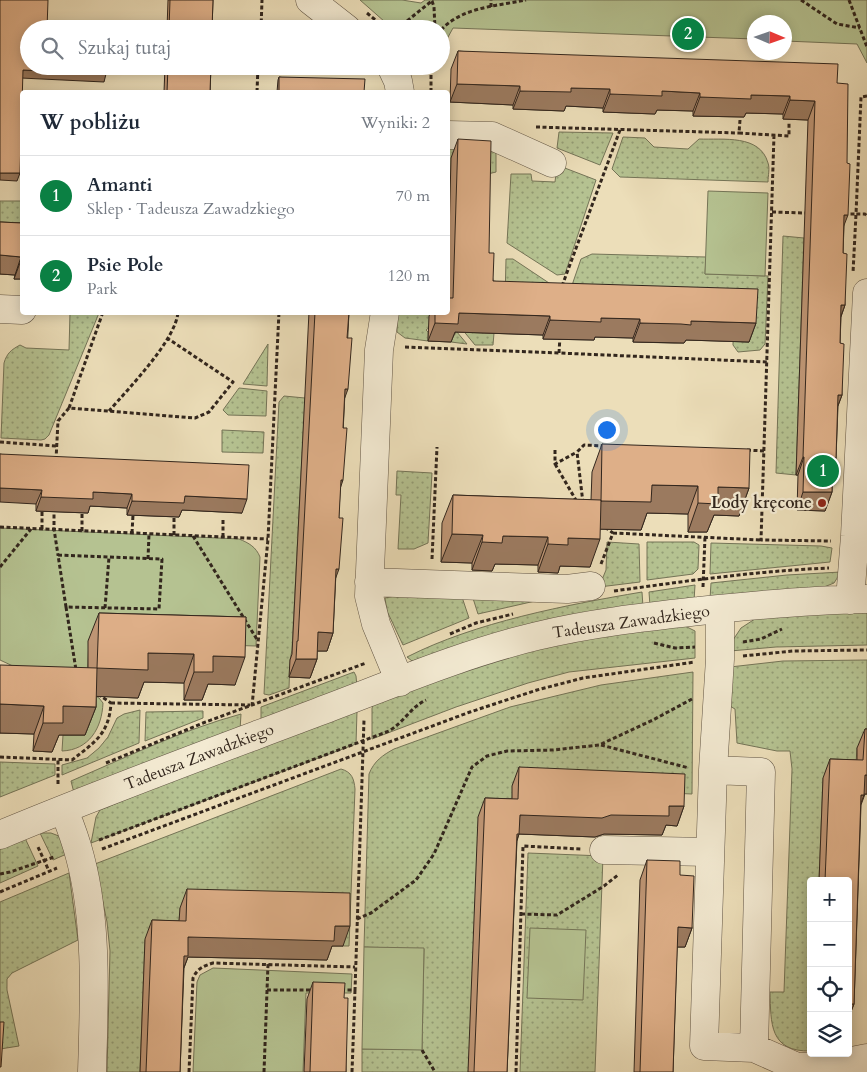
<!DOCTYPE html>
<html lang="pl">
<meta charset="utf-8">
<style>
body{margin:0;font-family:Cardo,serif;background:#f2f2f3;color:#1f2937}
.controls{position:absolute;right:15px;bottom:15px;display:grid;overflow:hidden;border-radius:5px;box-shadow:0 2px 12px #0003}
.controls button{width:45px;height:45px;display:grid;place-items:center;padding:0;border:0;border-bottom:1px solid #e0e1e3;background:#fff;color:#1f2937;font:25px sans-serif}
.compass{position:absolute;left:747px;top:15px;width:45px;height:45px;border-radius:50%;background:#fff;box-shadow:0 2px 12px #0003;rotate:92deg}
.you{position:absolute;left:606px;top:429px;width:18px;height:18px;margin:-12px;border:4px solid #fff;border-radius:50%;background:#1a73e8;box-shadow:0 0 0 8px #1a73e833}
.badge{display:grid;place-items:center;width:32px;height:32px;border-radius:50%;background:#0b8043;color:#fff;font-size:16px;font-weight:700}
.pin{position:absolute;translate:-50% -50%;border:2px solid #fff;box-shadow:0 1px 5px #0006}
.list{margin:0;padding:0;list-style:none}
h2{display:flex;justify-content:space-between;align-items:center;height:65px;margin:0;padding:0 20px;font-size:21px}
h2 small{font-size:16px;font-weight:400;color:#747a83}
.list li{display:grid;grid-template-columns:32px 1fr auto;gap:15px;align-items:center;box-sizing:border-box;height:80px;padding:0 20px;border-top:1px solid #e0e1e3}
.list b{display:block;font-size:19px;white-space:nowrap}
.list p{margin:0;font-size:16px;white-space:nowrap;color:#747a83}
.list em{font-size:16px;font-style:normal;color:#747a83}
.icon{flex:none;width:28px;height:28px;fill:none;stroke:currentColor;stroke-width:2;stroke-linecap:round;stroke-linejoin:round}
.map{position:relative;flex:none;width:867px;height:1072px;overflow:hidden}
.search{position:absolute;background:#fff;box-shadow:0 2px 12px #0003;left:20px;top:20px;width:430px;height:55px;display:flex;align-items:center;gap:12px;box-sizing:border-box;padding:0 18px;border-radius:28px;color:#747a83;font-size:19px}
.panel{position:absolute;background:#fff;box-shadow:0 2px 12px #0003;left:20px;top:90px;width:430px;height:225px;border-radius:5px}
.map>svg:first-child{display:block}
.grass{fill:url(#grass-dots);stroke:#747457}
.green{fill:#b5c291;stroke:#747457}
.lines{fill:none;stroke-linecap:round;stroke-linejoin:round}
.minor-casing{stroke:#605444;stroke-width:29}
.path{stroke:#32261d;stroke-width:3;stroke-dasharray:4 2.5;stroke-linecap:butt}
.minor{stroke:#f3ead2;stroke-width:28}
.wall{fill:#bf9675;stroke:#32261d}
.shaded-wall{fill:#9b7a5f;stroke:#32261d}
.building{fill:#deaf88;stroke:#32261d}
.poi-dot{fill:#8f2418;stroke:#f3ead2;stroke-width:2}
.labels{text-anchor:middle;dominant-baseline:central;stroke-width:4.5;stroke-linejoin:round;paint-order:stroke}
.poi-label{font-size:16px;font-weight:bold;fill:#32261d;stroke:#f3ead2;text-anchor:end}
.street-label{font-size:16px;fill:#32261d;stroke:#f3ead2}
</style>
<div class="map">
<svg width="867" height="1072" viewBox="0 0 867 1072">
<defs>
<pattern id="grass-dots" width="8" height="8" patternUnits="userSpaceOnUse" patternTransform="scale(1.25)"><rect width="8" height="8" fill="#b5c291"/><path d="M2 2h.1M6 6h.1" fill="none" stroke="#949d76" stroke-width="1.8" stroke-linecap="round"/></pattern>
</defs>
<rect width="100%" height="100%" fill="#ecdeb9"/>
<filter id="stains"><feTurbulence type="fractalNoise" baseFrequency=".004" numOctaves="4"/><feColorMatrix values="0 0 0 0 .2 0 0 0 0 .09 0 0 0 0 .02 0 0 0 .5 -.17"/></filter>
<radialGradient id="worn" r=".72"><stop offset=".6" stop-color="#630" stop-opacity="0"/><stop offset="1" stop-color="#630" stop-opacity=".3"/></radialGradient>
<path class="grass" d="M559,132L613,133L600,165L557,148Z
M623,137L645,138L654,147L688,149L699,139C723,140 760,134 768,163C770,168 768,176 768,182L620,177L612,169Z
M448,141L496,144V172L488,174L448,260Z
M557,165L596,180L565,274L557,275L507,243L511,174H531L532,181L555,182Z
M0,201H22V242L0,240Z
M783,236L804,238L796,475L776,473Z
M592,254L706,257L705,274L768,276L765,344L760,350L738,352L733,345V341L749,342L570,291L581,259Z
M506,259H513L555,287L505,300Z
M448,298L494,333L493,345H475L448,312Z
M70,313H99L49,435L45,439L41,440L1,438L4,363C7,353 11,350 20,345L26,348L69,350Z
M397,313H441L467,344L451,342L452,338L456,333L442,317L426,330L428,332V341L405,338L397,332Z
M268,344L267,386L243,384Z
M239,388L267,391L266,416L228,415L223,410Z
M284,396L305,398L292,650L290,660L289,688L269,695L264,694L279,402Z
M222,430L264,432L263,453L222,452Z
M397,471L432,473L428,543L414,549H398L401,495H396Z
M607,542L639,544L640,582L599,587L606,570Z
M647,542H694L699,545L698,569L693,574L647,580Z
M711,543L821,546L832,548L830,562L710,574Z
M841,572L834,583L824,587L710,599L711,583L787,575Z
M695,585L694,601L650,606L649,592Z
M460,591L469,618L403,645L387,611L385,598L410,593Z
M471,592L566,594L478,614Z
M642,592L643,607L412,661L407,657C476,622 566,605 642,592Z
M867,611V645L776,647L730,651L731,643L741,628L758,617Z
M685,626L695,631V658L569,672L528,683L456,707L372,739V708L374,703L511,655L600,635Z
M867,660V748H857L855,779L823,778L819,881H811V1051C769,1052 771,1023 770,992H784L792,769L790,751H777L737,743L735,709L728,705L730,667L783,661Z
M354,672L356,676L357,687L261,723V707Z
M693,672L692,794L513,786L511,818L468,1072H362V1049H422L424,949L364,947L369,774C374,761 383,755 394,749L510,707L601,685Z
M140,710L139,743L62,775V765L87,758L99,748L108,737L117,718L124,714Z
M203,711V718L145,741L146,712Z
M357,711L356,744L91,843L96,817L100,810L198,770Z
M241,714L240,730L74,793L71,781C127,757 182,730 241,714Z
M0,762L55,764V775L0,797Z
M341,769C352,772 354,779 355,789L349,946H343V913L180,908L178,940H145L140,1072H107L110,951L107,922L95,864Z
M40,833H51L64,838L71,852L53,860Z
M25,838L38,866L0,883V847Z
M528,853L603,856L595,1072H520Z
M69,873L78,940L12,973L7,979V990L19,1046L0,1049V902Z"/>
<path class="green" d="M360,0H402L421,3L425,0H867V63L857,44L785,41L784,22H754V39L453,28L441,50V29H393Z
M708,191L768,193L765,276L705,274Z
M0,528L239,539C249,543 256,547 260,557L256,646L89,641L87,679L15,667L0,660Z
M87,691L99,698L103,703C102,728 89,750 62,751L63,735H85Z
M530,928L586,930L583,1000L527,998Z
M364,947L424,948L422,1050L362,1049Z
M213,968L352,974L351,993H306L303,1072H193L197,982L200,975Z"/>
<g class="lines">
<defs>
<path id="minor" d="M310,0L347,29
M391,66L398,81L400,92
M448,135L492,136L552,163
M0,309L22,310
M385,312L379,350L369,596L376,624L400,682
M369,582L567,589L591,586
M850,600L855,536L867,293
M720,609V659L713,770L704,1046L754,1048L797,1067L826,1066L867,1058
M713,770L761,772L754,1048
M64,810C70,825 76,841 80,857C98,924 94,1003 92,1072
M0,835C105,791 212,752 318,712C390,685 462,654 537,636C590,623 645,617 699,611C755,605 811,600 867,599
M604,850L710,852"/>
</defs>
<use href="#minor" class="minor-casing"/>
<path class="path" d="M801,0L837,24L860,28
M849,0L867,47
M432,1L434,7L435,29
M491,7V0
M367,13L386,29
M261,29L262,0
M397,29L433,0
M441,30C462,7 497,6 526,0
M257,92L258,66
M431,92V66
M867,96L861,97L856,214H865L867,216
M740,120L739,133L789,136V123
M536,127L739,133
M774,135L761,540L831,541
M772,212L805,213
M844,214H856L853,273
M562,286L620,130
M560,336L559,353L767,362
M405,347L559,353
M69,408L103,312
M109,411C128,389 176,340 178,312
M0,442L56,446
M555,450V464L577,452
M747,450L764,451
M56,460L58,421L69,408L195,418L209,412L233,382L167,338
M555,464L577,502
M583,503L577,452L584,445L606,446
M54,508V529L58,555
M0,527L268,539
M42,529V511
M82,531V513
M132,533L133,515
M613,533L761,540
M174,535V517
M193,536L258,641
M223,537V519
M58,555L162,559L159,609L66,607Z
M148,559L149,534
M432,559L437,447
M601,564L613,533L606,528
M0,567L31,529
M703,587L705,537
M614,591C686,581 757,571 829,568
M66,607L76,670
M105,608L109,557
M450,634L476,623L513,614
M743,642L761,639L782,629
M654,643L675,648L695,647
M743,656L793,651L867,650
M111,703L250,705
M252,706L268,539L279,312
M601,745L689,768
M0,757L72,760C95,742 109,734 111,703L99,695
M106,763L203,723L366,663
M58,784V759
M99,840L389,731C404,722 411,707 426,700
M38,847L49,871
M102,849L470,712L537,690L583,678L695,662
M0,874L10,872L54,857
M0,892L57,868
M521,914L557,915L604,886L618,875
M357,919L371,913L416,880L434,854L472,767L487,756L507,751L553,750L599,745L653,720L692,699
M267,990H312
M341,990H355L364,720
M422,1050L435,1072
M189,1072L193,978C197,969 203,966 213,963L355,967
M264,1072L268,964
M352,1072L355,990
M516,1072L523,846L581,849"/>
<use href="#minor" class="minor"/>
</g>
<path class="wall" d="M168,0H213L212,29H167Z
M458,51L837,83L844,226L843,253L845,305L841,317L840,343L842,395L838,406L836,458L832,467V492L825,511L797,510L798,475H796L808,120L783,119V114L746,113L744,117L693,116V111L657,110L655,114L603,112V108L566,106L564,111L513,109V105L450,102L451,69Z
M165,66H211L210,92H164Z
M279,77L364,92H277L278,80Z
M458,139L489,253L493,281L756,323L749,342L686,340L684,343H674L633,342V338L595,337L594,340L543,339V335L455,332L451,342L428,341L429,316L431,312H448V274L451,158Z
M0,222L22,223V279H14L15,275L0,274Z
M309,312H349L333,633L327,651H317V659L310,678L289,677L290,660L292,654Z
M602,444L749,488L739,516L714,515L707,532H688V514L647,513L641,530L600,529L590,567L560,566L558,573L538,572V565L495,564L492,571L472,570V563L441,562L442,523L453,495L591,500L592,472Z
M0,454L242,513L182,510L179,517L127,515V508L90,506L88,513L36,511V504Z
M99,613L246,617L235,685L208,684L202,700H184V683L144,682L138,698L96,696V707L85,735H59L52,752L33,751L34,734L0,733L88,668V641Z
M865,729H867V794H865L861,805L854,1004L848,1019V881H819L823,778L830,759L857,760V748Z
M519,767L684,806L677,826L666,825L662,835L604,834L595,837L519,834L517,841L507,1072H468L478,817L485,798L512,799V786Z
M647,860L680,875L692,928L685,947H677L673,1072H634L640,880Z
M187,889L343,946H332L327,960L188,957L184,968L180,1072H140L145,939L152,920L179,921L180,908Z
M313,982L344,998L346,1072H304L307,999Z"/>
<path class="shaded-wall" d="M23,70L106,74L104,82L21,78Z
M457,84L520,86L513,105L450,102Z
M571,88L610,89L603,108L566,106L564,111L513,109L520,91Z
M662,91L700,93L693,111L657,110L655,114L603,112L610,94Z
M751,95L790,96L783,114L746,113L744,117L693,116L700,97Z
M790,100L815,101L808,120L783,119Z
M0,173H20L17,181L0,180Z
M844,215H848L841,233Z
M0,255L21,257L15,275L0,274Z
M21,260H22V279H14Z
M841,305H845L838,324Z
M459,313L550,316L543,335L455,332L451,342L428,341L435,323Z
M601,318L640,319L633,338L595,337L594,340L543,339L550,320Z
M691,321L756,323L749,342L686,340L684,343L633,342L640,323Z
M345,389H348L341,408Z
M838,395H842L835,413Z
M803,457H804L798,475H796Z
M833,458H836L829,476Z
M341,480H343L337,498Z
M652,485L698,486L688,514L647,513L641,530L591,529L601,501Z
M718,487L749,488L739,516L714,515L707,532H688L698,503Z
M0,488L42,490L36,504L0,502Z
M93,492L132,494L127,508L90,506L88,513L36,511L41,497Z
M803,492H832L825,511L797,510Z
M185,496L247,499L242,513L182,510L179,517L127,515L132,501Z
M452,534L483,535L472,563L441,562Z
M503,536L548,537L538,565L495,564L492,571L472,570L482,542Z
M568,538L600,539L590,567L560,566L558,573L538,572L548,544Z
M336,569H339L332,588Z
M318,632L333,633L327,651H311Z
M148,653L194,654L184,683L144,682L138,698L87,696L97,668Z
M213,656L245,657L235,685L208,684L202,700H184L194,672Z
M296,659H317L310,678L289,677Z
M0,704L44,706L34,734L0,733Z
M63,706L96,707L85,735H59L52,752L33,751L43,723Z
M865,775H867V794H858Z
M861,795H864L857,814Z
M669,806H684L677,826L666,825L662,835L604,834L595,837L519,834L512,853L520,815Z
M335,926H350L343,946H332L327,960L188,957L181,975H177L188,937Z
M678,927L692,928L685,947H671Z
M848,1004H854L848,1019Z"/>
<path class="building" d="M0,0H48L47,29H29V66H107L106,74L23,70L20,173H0Z
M170,0H213L212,29H169Z
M458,51L838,64L837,83L848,84L847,163L850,164L848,215H844L843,253L847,254L845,305H841L840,343L844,344L842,395H838L836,458H833L832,492H803L804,457H803L815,101L790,100V96L751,95V99L700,97V93L662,91V96L610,94V89L571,88V92L520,91V86L457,84Z
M168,66H211L210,92H167Z
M279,77L365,79L364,92H279Z
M458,139L491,141L489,253H494L493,281L758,289L756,323L691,321V325L681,324L640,323V319L601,318V322L550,320V316L459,313L458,324L435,323V312H448V298H453Z
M0,222L22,223V260H21V257L0,255Z
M315,312H349L347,338H352L348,389H345L343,428H347L343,480H341L339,518H343L339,569H336L333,633L318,632L317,659H296L297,641H298Z
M602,444L750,449L749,488L718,487V504L698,503V486L652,485L651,502L601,501Z
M0,454L249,465L247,499L185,496L184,503L132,501V494L93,492V499L41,497L42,490L0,488Z
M453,495L601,500L600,539L568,538V545L548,544V537L503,536L502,543L482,542L483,535L452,534Z
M99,613L246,617L245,657L213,656V672H194V654L148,653V670L97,668Z
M0,665L97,668L96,707L63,706V723H43L44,706L0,704Z
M865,729H867V775H865L864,795H861L854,1004H848V881H825L830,759L863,760Z
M519,767L685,774L684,806H669V816L611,815L602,818L520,815L519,834H517L507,1072H474L485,798L518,799Z
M647,860L680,861V875L694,876L692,928L678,927L673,1072H640Z
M187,889L350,893V926H335L334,941L188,937V956H184L180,1072H146L152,920L186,921Z
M313,982L345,983L344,998H348L346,1072H310Z
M0,1022H4L1,1067H0Z"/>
<circle class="poi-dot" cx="822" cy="503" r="5"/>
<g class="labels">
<g class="poi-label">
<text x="812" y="503">Lody kręcone</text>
</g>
<g class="street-label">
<text transform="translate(631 622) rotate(-8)">Tadeusza Zawadzkiego</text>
<text transform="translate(199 757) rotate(-21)">Tadeusza Zawadzkiego</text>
</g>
</g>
<rect width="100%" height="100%" filter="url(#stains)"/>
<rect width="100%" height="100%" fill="url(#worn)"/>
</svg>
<div class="controls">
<button>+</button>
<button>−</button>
<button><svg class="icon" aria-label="locate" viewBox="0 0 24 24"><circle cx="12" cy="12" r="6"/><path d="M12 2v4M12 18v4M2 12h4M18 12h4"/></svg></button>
<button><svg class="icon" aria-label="layers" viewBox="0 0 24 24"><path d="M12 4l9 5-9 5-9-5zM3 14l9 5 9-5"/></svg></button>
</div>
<svg class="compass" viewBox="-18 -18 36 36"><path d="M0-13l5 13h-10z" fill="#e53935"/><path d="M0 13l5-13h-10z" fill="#747a83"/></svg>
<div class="you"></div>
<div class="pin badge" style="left:823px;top:471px">1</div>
<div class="pin badge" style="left:688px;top:34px">2</div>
<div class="search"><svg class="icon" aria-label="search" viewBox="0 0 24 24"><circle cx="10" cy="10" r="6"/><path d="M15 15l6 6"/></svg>Szukaj tutaj</div>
<section class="panel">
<h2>W pobliżu<small>Wyniki: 2</small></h2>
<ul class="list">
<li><span class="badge">1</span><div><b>Amanti</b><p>Sklep · Tadeusza Zawadzkiego</p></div><em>70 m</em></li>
<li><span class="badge">2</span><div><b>Psie Pole</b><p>Park</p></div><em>120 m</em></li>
</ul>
</section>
</div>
